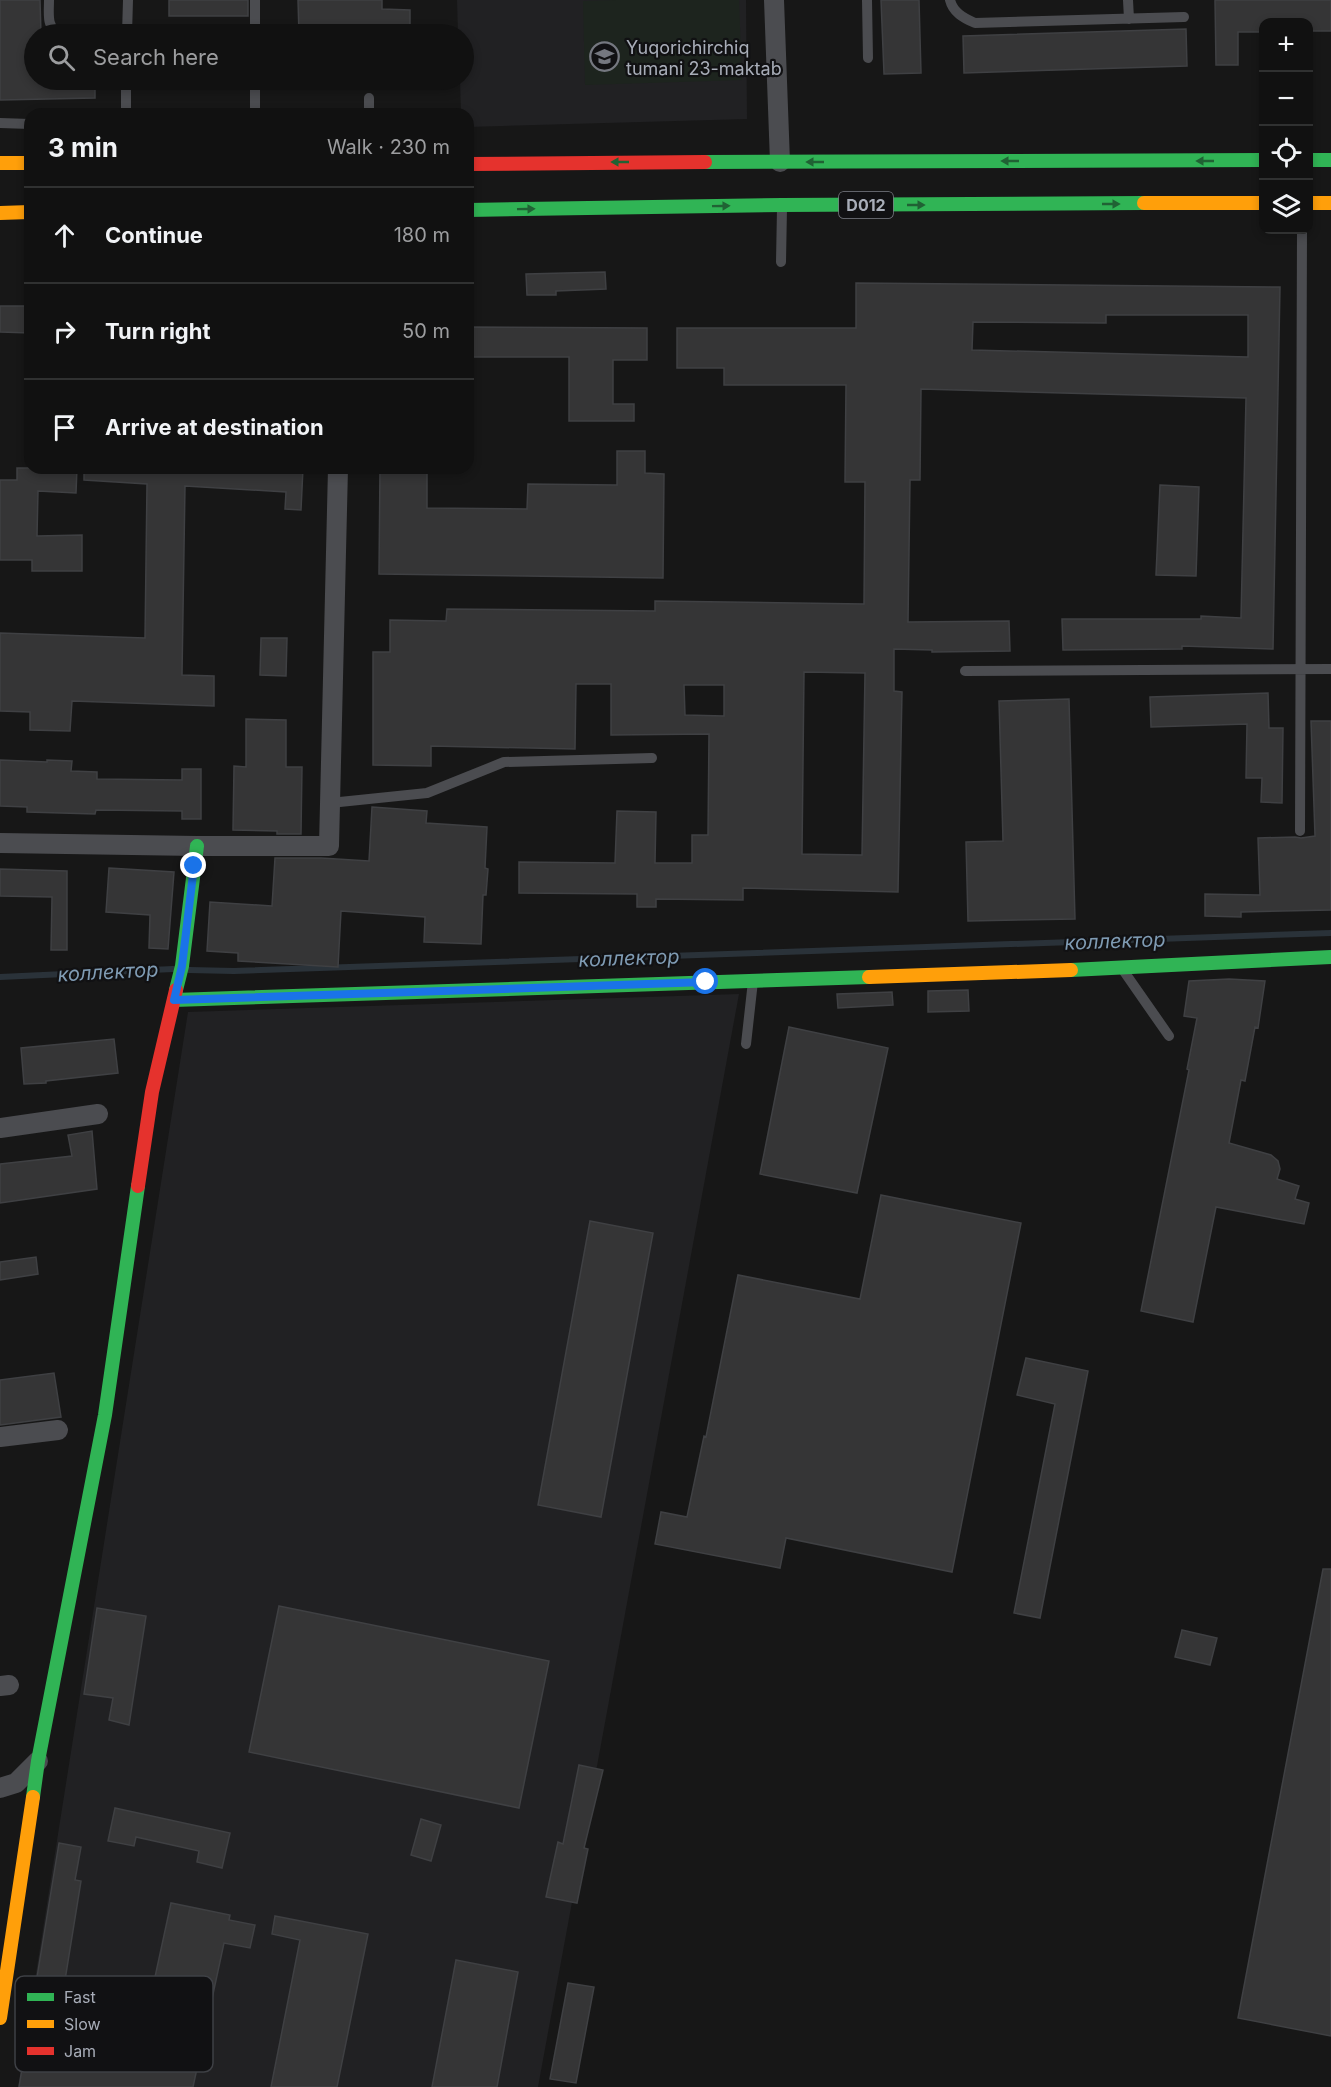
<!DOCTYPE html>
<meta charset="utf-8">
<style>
body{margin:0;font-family:Inter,sans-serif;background:#1a1a1a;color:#f1f3f6}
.controls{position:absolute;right:18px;top:18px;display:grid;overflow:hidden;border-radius:12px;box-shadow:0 3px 9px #0003}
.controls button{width:54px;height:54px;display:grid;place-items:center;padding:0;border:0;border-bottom:2px solid #303131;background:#111;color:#f1f3f6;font:30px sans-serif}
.stop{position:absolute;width:18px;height:18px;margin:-14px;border:4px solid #1a73e8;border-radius:50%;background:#fff}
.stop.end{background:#1a73e8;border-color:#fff;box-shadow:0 2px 6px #0008}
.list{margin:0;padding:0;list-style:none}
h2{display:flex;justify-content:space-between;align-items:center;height:78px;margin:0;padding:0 24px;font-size:26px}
h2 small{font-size:20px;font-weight:400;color:#9c9d9f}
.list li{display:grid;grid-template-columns:39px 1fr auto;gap:18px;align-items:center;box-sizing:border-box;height:96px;padding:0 24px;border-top:2px solid #303131}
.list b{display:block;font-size:22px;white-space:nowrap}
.list em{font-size:20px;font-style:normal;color:#9c9d9f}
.icon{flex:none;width:33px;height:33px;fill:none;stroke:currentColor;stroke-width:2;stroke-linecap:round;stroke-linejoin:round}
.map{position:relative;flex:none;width:1331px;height:2087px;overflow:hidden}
.search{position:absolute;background:#111;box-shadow:0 3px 9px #0003;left:24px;top:24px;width:450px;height:66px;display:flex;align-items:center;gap:15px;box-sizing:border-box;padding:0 21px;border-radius:33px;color:#9c9d9f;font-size:22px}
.panel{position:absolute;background:#111;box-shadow:0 3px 9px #0003;left:24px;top:108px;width:450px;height:366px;border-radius:18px}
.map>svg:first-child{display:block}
.built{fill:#212123}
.green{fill:#1d241e}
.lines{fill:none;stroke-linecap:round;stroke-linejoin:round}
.stream{stroke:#2a3239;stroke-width:6}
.building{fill:#353536;stroke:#3f4043;stroke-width:1.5;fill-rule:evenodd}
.lane{stroke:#4b4c50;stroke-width:10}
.street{stroke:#4b4c50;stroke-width:20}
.fast{stroke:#30b455;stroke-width:14}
.slow{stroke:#ff9f0a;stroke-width:14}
.jam{stroke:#e5322d;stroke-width:14}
.oneway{fill:#206234}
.route{stroke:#1a73e8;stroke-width:8}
.labels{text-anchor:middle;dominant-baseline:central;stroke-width:4.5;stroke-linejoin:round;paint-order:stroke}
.shield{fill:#111113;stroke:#7b7e86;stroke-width:1.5}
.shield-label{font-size:16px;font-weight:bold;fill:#a8adb8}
.poi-label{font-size:18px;fill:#a8adb8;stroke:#111113;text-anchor:start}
.water-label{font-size:20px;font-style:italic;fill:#7f9bb3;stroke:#111113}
.key{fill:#111113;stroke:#3e4045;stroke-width:1.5}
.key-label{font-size:16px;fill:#a8adb8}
</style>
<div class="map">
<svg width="1331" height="2087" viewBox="0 0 1331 2087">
<rect width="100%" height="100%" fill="#171717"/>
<path class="built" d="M457,0H746L747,119L468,127V114H461L460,80H464V34H458Z
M739,994L538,2087H18L188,1012Z"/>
<path class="green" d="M616,0H739L742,80L585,85L583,1Z"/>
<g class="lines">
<path class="stream" d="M189,970L234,971L1331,933
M0,977L173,969"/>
</g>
<path class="building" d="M0,0H40L41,34H34V80H95V98L0,100Z
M169,0H248V16H169Z
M298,0H382V9L410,10V34H299Z
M881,0H919L921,73L884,74Z
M1215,0H1331V31H1308V22H1263V32H1238V65H1216Z
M1186,29L1187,66L964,73L963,36Z
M605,272L606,289L556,291V295H527L526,274Z
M856,283L1280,287L1273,649L1182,646V649L1063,650L1062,619H1201V616L1241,618L1246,398L921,389L920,480H910L908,622L1009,621L1010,651L932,652V650L894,649V691L902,692L898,892L743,888V900L656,899V907H637V894L519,893V862L615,863L617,811L656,812L655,863H692V835H708L709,734L611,735V684H576L575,749L431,746V766L373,765V652H390V620L446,621L447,609L655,611V601L864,604L865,482H845L846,385H724V368H677V328H856ZM1106,315H1248V357L972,350L973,322L1106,323ZM804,672L865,673L862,855L802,854ZM684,685H724V716L685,715Z
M0,306H30V333L0,332Z
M468,327L647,328V360H613V404H634V421H569V357H468Z
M617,451H645V473L664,474L663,578L379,574L380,468H427V508L527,509L528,484L617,485Z
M17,468H77L76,493L38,491L37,536L82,535V571H32V560H0V480H17Z
M84,468H303L301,510L285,509L286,492L185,486L182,675L214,676V706L72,701L70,731L30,730V712L0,711V633L145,638L147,484L84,480Z
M1160,485L1199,487L1196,576L1156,575Z
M261,638H287L286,676L260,675Z
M1268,693L1269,728H1283L1282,803L1261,802L1262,778H1246L1247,724L1151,727L1150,697Z
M1069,699L1075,919L968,921L966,842L1003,841L999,701Z
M246,719L286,720V767H302L301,834H277V831L233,830L234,766L246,767Z
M1311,721H1331V910L1241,912V917L1205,916V894L1260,895L1258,838L1295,837L1301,838L1315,836Z
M0,760L47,762V760L72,761L71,771L97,772V779L182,780V769H201V819H182V811L96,810L95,814L27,812V807L0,806Z
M372,807L427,811L426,823L487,827L485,868L488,869L486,895H483L481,944L424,942L425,917L341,911L338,967L238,961V953L207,951L210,902L272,906L275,858H321L369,861Z
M109,868L174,872L168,949L149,948L150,915L106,912Z
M0,869L67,871V950H51L52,897L0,896Z
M1229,979L1265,981L1258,1028L1255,1027L1245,1081L1241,1080L1229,1143L1271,1155L1278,1161L1280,1169L1277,1179L1299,1186L1295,1199L1309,1203L1304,1224L1216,1207L1193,1322L1141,1311L1189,1070L1187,1069L1197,1018L1184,1016L1189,981Z
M968,990L969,1011L928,1012V991Z
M892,992L893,1005L838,1008L837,994Z
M789,1027L888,1048L857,1193L760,1174Z
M114,1039L118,1073L46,1081V1083L24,1084L21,1048Z
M92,1131L97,1189L0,1203V1164L72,1156L68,1135Z
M881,1195L1021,1223L952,1572L786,1538L780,1568L655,1544L661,1512L687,1517L704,1436L706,1437L738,1275L860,1299Z
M590,1221L653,1233L601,1517L538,1505Z
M36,1257L38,1274L0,1280V1262Z
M1026,1358L1088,1371L1040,1618L1014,1613L1055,1404L1017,1395Z
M54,1373L61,1417L0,1425V1380Z
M1323,1569H1331V2036L1238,2018Z
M279,1606L549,1661L519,1808L249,1752Z
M97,1608L146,1616L129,1725L109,1720L113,1698L84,1694Z
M1182,1630L1217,1638L1210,1665L1175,1657Z
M579,1765L603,1770L584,1848L588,1849L577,1903L546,1897L558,1842L563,1844Z
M115,1808L230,1833L222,1868L197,1862L199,1851L136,1837L134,1846L108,1841Z
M421,1819L441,1825L431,1861L411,1855Z
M59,1843L81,1847L75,1880L81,1881L55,2042L139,2051L171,1903L230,1915L229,1920L255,1925L250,1948L224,1943L193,2087H19Z
M275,1916L368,1934L337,2087H271L300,1940L272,1934Z
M456,1960L518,1972L497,2087H432Z
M568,1983L594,1987L576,2083L550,2079Z"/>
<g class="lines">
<path class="lane" d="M49,0C49,14 46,28 60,34
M255,0V34
M867,0L868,58
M950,0C953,12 963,18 975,23L1184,17
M1128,0L1129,19
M127,34L128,0
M137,34L255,30
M369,98V114
M126,114V80
M255,114V80
M0,123L30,124
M781,262L782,208
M965,671L1331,669
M330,803L427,793L504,762L652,758
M1300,831L1302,230
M1123,970L1169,1036
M746,1044L753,981"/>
<path class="street" d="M774,0L780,162
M0,843L197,846H329L338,468
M0,1128L98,1114
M0,1437L58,1430
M0,1686L9,1685
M0,1788L16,1783L38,1761"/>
<path class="fast" d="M1308,160H1331
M705,162L1264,160
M468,210L782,205L1144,203
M1071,970L1331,957
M176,990L182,966L197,846
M174,1000L869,977
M33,1797L38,1761L105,1415L138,1186"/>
<path class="slow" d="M0,163H30
M1144,203H1264
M1308,203H1331
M0,213L30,212
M869,977L1071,970
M0,2018L33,1797"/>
<path class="jam" d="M468,164L705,162
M138,1186L152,1092L176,990"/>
</g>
<defs><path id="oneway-solid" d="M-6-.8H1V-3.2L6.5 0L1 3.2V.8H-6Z" transform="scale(1.5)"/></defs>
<g class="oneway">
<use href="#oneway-solid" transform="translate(1010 161) rotate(180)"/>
<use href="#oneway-solid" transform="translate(1205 161) rotate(180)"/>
<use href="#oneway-solid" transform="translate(620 162) rotate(-180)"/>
<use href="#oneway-solid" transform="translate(815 162) rotate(180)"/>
<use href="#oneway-solid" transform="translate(1111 204)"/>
<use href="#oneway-solid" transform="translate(916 205)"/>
<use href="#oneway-solid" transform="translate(721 206) rotate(-1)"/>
<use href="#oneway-solid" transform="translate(526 209) rotate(-1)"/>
</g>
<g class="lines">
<path class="route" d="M194,866L182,966L174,1000L706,982"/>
</g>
<defs>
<symbol id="school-ring" viewBox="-11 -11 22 22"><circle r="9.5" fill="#111113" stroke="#757880" stroke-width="1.5"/><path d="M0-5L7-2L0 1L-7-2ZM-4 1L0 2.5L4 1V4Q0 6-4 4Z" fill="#757880"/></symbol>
</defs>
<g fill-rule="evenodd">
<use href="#school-ring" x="588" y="40" width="33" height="33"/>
</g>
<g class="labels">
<rect class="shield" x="839" y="192" width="54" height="26" rx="4.5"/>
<g class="shield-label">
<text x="866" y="205">D012</text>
</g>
<g class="poi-label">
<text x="626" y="47">Yuqorichirchiq<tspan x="626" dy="21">tumani 23-maktab</tspan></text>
</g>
<g class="water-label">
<text transform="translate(1115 941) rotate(-2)">коллектор</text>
<text transform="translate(629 958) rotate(-2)">коллектор</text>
<text transform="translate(108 972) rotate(-3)">коллектор</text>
</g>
</g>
<rect x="15" y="1976" width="198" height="96" rx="9" class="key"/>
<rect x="27" y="1993" width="27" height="8" fill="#30b455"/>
<rect x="27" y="2020" width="27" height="8" fill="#ff9f0a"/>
<rect x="27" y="2047" width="27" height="8" fill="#e5322d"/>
<g class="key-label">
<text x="64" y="2003">Fast</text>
<text x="64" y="2030">Slow</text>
<text x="64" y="2057">Jam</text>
</g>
</svg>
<div class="controls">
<button>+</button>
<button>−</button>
<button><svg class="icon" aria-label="locate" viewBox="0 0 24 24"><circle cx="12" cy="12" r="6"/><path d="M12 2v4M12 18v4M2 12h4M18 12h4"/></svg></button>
<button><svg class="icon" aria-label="layers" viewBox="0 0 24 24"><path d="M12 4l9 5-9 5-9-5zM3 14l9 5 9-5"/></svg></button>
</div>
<div class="stop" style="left:706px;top:982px"></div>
<div class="stop end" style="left:194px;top:866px"></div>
<div class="search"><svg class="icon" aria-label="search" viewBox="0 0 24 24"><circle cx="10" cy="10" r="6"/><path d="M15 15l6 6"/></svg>Search here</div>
<section class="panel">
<h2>3 min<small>Walk · 230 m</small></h2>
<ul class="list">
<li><svg class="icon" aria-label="ahead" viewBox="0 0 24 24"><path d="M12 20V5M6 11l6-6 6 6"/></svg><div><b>Continue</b></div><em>180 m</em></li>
<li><svg class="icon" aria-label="right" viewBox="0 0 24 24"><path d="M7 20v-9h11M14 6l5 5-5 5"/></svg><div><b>Turn right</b></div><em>50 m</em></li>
<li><svg class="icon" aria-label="arrive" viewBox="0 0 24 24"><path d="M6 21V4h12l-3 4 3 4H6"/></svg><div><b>Arrive at destination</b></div></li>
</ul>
</section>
</div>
